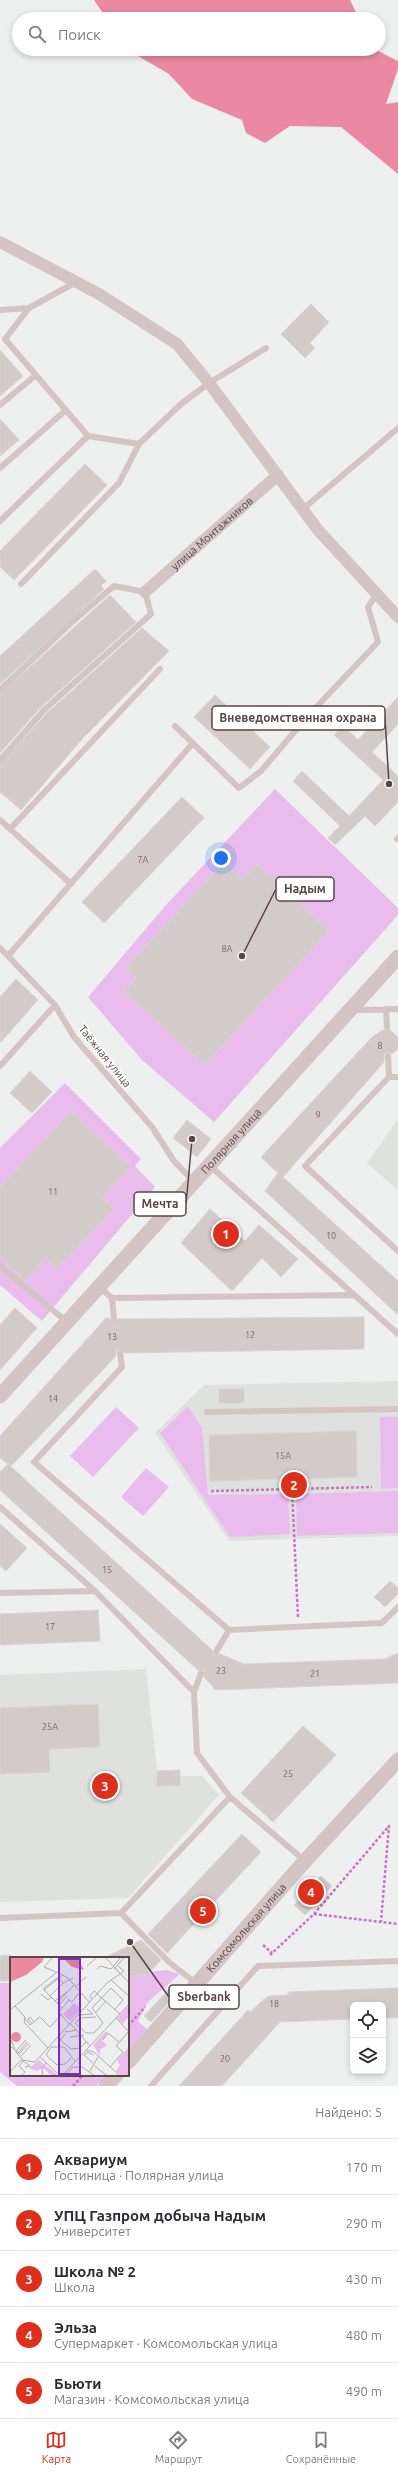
<!DOCTYPE html>
<html lang="ru">
<meta charset="utf-8">
<style>
body{margin:0;font-family:Ubuntu,sans-serif;background:#f2f2f3;color:#2b2b33}
.controls{position:absolute;right:12px;bottom:12px;display:grid;overflow:hidden;border-radius:6px;box-shadow:0 2px 6px #0003}
.controls button{width:36px;height:36px;display:grid;place-items:center;padding:0;border:0;border-bottom:1px solid #e1e1e2;background:#fff;color:#2b2b33;font:20px sans-serif}
.you{position:absolute;left:221px;top:858px;width:14px;height:14px;margin:-10px;border:3px solid #fff;border-radius:50%;background:#1a73e8;box-shadow:0 0 0 6px #1a73e833}
.badge{display:grid;place-items:center;width:26px;height:26px;border-radius:50%;background:#dc301c;color:#fff;font-size:13px;font-weight:700}
.pin{position:absolute;translate:-50% -50%;border:2px solid #fff;box-shadow:0 1px 4px #0006}
.list{margin:0;padding:0;list-style:none}
h2{display:flex;justify-content:space-between;align-items:center;height:52px;margin:0;padding:0 16px;font-size:17px}
h2 small{font-size:13px;font-weight:400;color:#7c7c81}
.list li{display:grid;grid-template-columns:26px 1fr auto;gap:12px;align-items:center;box-sizing:border-box;height:56px;padding:0 16px;border-top:1px solid #e1e1e2}
.list b{display:block;font-size:15px;white-space:nowrap}
.list p{margin:0;font-size:13px;white-space:nowrap;color:#7c7c81}
.list em{font-size:13px;font-style:normal;color:#7c7c81}
.icon{flex:none;width:22px;height:22px;fill:none;stroke:currentColor;stroke-width:2;stroke-linecap:round;stroke-linejoin:round}
.map{position:relative;flex:none;width:398px;height:2086px;overflow:hidden}
.search{position:absolute;background:#fff;box-shadow:0 2px 6px #0003;left:12px;right:12px;top:12px;height:44px;display:flex;align-items:center;gap:10px;box-sizing:border-box;padding:0 14px;border-radius:22px;color:#7c7c81;font-size:15px}
.sheet{height:332px;background:#fff}
nav{display:flex;justify-content:space-around;align-items:center;box-sizing:border-box;height:56px;border-top:1px solid #e1e1e2;background:#fff;font-size:11px;color:#7c7c81}
nav a{display:grid;justify-items:center;gap:2px}
nav .on{color:#dc301c}
.map>svg:first-child{display:block}
.education{fill:#dfe1df}
.green{fill:#eabcee}
.water{fill:#ea89a1}
.building{fill:#d2cbca;stroke:#d9d3d1}
.lines{fill:none;stroke-linecap:round;stroke-linejoin:round}
.path{stroke:#cb74c7;stroke-width:2.5;stroke-dasharray:3 2;stroke-linecap:butt}
.service{stroke:#d4c4c4;stroke-width:6}
.minor{stroke:#d4c4c4;stroke-width:12}
.tertiary{stroke:#d4c4c4;stroke-width:15}
.labels{text-anchor:middle;dominant-baseline:central;stroke-width:3;stroke-linejoin:round;paint-order:stroke}
.number-label{font-size:9px;fill:#786767}
.street-label{font-size:11px;fill:#5a4646;stroke:#fff}
.inset-road{fill:none;stroke:#b2acab;stroke-width:1}
.view{fill:#7b2cbf;fill-opacity:0.15;stroke:#7b2cbf;stroke-width:2}
.inset-edge{fill:none;stroke:#5a4646;stroke-width:2}
.leader{fill:none;stroke:#5a4646;stroke-width:1.5}
.callout-dot{fill:#5a4646;stroke:#fff;stroke-width:1.5}
.callout{fill:#fff;stroke:#5a4646;stroke-width:1.5}
.callout-label{font-size:12px;text-anchor:middle;font-weight:bold;fill:#5a4646}
</style>
<div class="map">
<svg width="398" height="2086" viewBox="0 0 398 2086">
<rect width="100%" height="100%" fill="#edf0ef"/>
<path class="education" d="M398,1119V1190L367,1163Z
M398,1381V1536L229,1541L155,1433L204,1385Z
M146,1669L157,1771L180,1770V1776H202L219,1795L128,1898L0,1902V1675Z"/>
<path class="green" d="M275,789L398,908V915L214,1122L142,1060L88,997L166,905Z
M65,1083L141,1159L135,1166L155,1187L42,1321L0,1285V1148Z
M188,1406L202,1428L208,1495L288,1494L290,1534L230,1537L160,1433Z
M116,1407L139,1428L93,1477L70,1456Z
M380,1417H398V1488L381,1489Z
M146,1468L169,1487L143,1516L121,1497Z
M398,1491V1533L297,1536L296,1494Z
M167,1970L180,1974L148,2002L138,2021L149,2031L128,2053V1974Z
M0,1983H11V2075H107L97,2086H17L0,2072Z"/>
<path class="water" d="M94,0H350L359,19H107Z
M126,49H374L398,61V69L386,104L398,102V174L341,127L290,126L265,143L246,133L242,120L192,99L169,74Z"/>
<path class="building" d="M311,304L329,322L310,343L315,348L305,358L281,334Z
M0,350L23,376L0,396Z
M0,419L19,440L0,456Z
M85,464L107,485L14,580L0,567V551Z
M95,569L106,581L101,586L104,589L0,684V656Z
M110,595L136,622L41,707L0,753V694Z
M142,628L169,651L83,738L21,810L0,792V764L47,713Z
M215,695L270,747L250,769L194,717Z
M398,697V724L372,752L398,776V802L375,826L365,816L335,845L328,838L340,826L293,781L302,771L349,816L383,780L334,735L343,725L358,740Z
M182,797L204,818L104,923L82,902Z
M224,862L242,880L257,864L329,931L204,1065L124,991L136,978L126,968Z
M16,979L38,1000L0,1043V997Z
M383,1030H390L398,1037V1049L392,1054L388,1052L384,1054V1062L283,1177L398,1281V1315L265,1191L278,1173L261,1157L372,1037Z
M30,1071L52,1092L32,1113L10,1093Z
M71,1111L130,1167L102,1197L114,1209L57,1269L46,1258L25,1281L0,1257V1187Z
M187,1120L211,1139L197,1157L173,1138Z
M210,1209L245,1241L259,1225L298,1259L281,1277L262,1258L232,1291L181,1243Z
M15,1308L37,1328L0,1370V1325Z
M364,1317V1349L124,1353L119,1349L116,1351V1356L11,1466L0,1458V1436L106,1318H109L114,1323L118,1319Z
M219,1389H244V1403H219Z
M356,1431L357,1477L210,1481L209,1435Z
M8,1464L212,1650L214,1656L220,1654L244,1664L385,1659L398,1653V1683L216,1690L204,1677V1670H198L0,1490V1472Z
M0,1524L27,1548L6,1571L0,1566Z
M390,1581L398,1588V1594L385,1607L374,1597Z
M98,1610L100,1641L0,1645V1614Z
M98,1704L100,1747L49,1749L50,1772L0,1774V1708Z
M303,1726L336,1755L273,1822L241,1793Z
M180,1770V1785L157,1786V1771Z
M242,1834L261,1852L167,1953L148,1934Z
M321,1876L332,1886L305,1915L294,1905Z
M141,1940L161,1960L147,1975L128,1976V1958H104Z
M11,1955V1981H0V1956Z
M171,1987L177,1993L151,2022L144,2016Z
M398,1988V2018H383V2005H353V2019L280,2022L222,2086H179L248,2010L250,2012L268,1996L288,1995V1992Z"/>
<g class="lines">
<path class="path" d="M292,1489L298,1618
M211,1491L372,1487
M314,1914L398,1924
M263,1945L272,1953
M270,1955L314,1914L389,1826L381,1921
M128,2026L145,2007
M73,2086L83,2075"/>
<path class="service" d="M76,282L29,308L5,339L88,436L139,444L181,404L209,383L266,348
M0,310L29,308
M0,405L36,375
M0,468L66,410
M303,509L398,428
M0,521L88,436
M21,584L119,483L139,444
M0,690L72,622L114,586L145,592L151,614L44,710L0,760
M175,726L239,788L261,771L307,717L378,642L368,607L377,594
M193,743L8,956L55,1005L74,1037L152,1127L174,1161L194,1182
M0,820L71,884
M10,829L160,669
M397,839L398,838
M0,948L8,956
M386,1009L387,1027
M353,1010L398,1009
M388,1056L389,1077
M0,1066L55,1005
M398,1077H389L305,1166L398,1251
M210,1166L398,1334
M0,1266L67,1322
M99,1287L112,1298
M114,1319L112,1298L354,1295
M120,1353L122,1367L34,1462L229,1630L382,1623L398,1607
M207,1412L398,1409
M0,1507L95,1591
M0,1593L95,1591L194,1692L197,1753L230,1797L305,1861
M216,1652L229,1630
M194,1692L201,1673
M121,1913L170,1963L197,1984
M0,1918L121,1913L230,1797
M151,2086L258,1966L398,1961"/>
<g class="minor">
<path d="M0,242L99,294L177,344L209,383L318,530L398,617"/>
<path id="s1" d="M145,592L278,475"/>
</g>
<g class="tertiary">
<path id="s2" d="M0,1396L398,957"/>
<path id="s3" d="M128,2062L305,1861L398,1760"/>
<path d="M106,2086L116,2075"/>
</g>
</g>
<g class="labels">
<g class="number-label">
<text x="143" y="860">7А</text>
<text x="227" y="949">8А</text>
<text x="380" y="1046">8</text>
<text x="318" y="1115">9</text>
<text x="53" y="1192">11</text>
<text x="331" y="1236">10</text>
<text x="250" y="1335">12</text>
<text x="112" y="1337">13</text>
<text x="53" y="1399">14</text>
<text x="283" y="1456">15А</text>
<text x="107" y="1570">15</text>
<text x="50" y="1627">17</text>
<text x="221" y="1671">23</text>
<text x="315" y="1674">21</text>
<text x="50" y="1727">25А</text>
<text x="288" y="1774">25</text>
<text x="274" y="2004">18</text>
<text x="225" y="2059">20</text>
</g>
<g class="street-label">
<text stroke="none"><textPath href="#s1" startOffset="89">улица Монтажников</textPath></text>
<text transform="translate(105 1056) rotate(51)">Таёжная улица</text>
<text stroke="none"><textPath href="#s2" startOffset="344">Полярная улица</textPath></text>
<text stroke="none"><textPath href="#s3" startOffset="179">Комсомольская улица</textPath></text>
</g>
</g>
<g transform="translate(10 1957)">
<rect width="119" height="119" fill="#edf0ef"/>
<path d="M64,46L71,52L60,64L53,57ZM119,48V59L113,67L107,61ZM96,74L98,76L92,84L97,88L90,93V99L83,88ZM119,90V119H112L106,114L110,108L107,103ZM29,103L48,119H42L33,111L27,114L19,111Z" fill="#eabcee"/>
<path d="M0,0H34L32,5L16,18L0,25ZM52,0H67L74,13L62,10ZM1 80a5 5 0 1 1 10 0a5 5 0 1 1-10 0Z" fill="#ea89a1"/>
<path class="inset-road" d="M43,0L34,10L46,15M95,0L119,26M77,9L87,0M103,10L111,0M87,12L90,9L101,12L103,10M104,12L114,1L119,0M53,18L49,21L53,26L63,21M49,21L34,33L52,51M101,23L119,39M65,30L76,20M34,33V31L50,19M31,37L38,43L41,40M87,37L110,57M40,39L53,26M58,42L62,45L69,36M82,42L80,39L84,34L87,36M59,43L49,55L59,67M45,44L57,35M47,46L64,28M49,48L57,39M5,49L15,60L14,65L38,91M0,53L47,15L58,21L79,45M86,55L96,44M68,58L83,57L77,52M86,60L70,61L65,66L76,76H84L93,66L82,51L101,31L113,43L105,52M15,61L20,68L30,60L40,70L52,57M106,61L118,74M21,66L18,62L20,60L23,64M60,66L80,89M55,75L67,73M55,77L50,83L61,92L70,91L76,85M60,80L74,78M0,81L5,92M16,83L6,94L8,96L17,85M93,83L98,76L109,85M0,92L2,90L13,103M76,93L84,95L110,119M9,97L19,86M11,99L21,88M30,100L50,119M61,101L55,107L47,108L36,98L41,90H54L65,104M83,106L74,98L78,95L83,98M85,109L97,119M100,110L113,95L106,89L119,74M80,114L88,100M0,115L11,103L25,105L97,26L114,14L107,8M11,119L15,115L9,109L13,104L20,109L15,110M33,119L32,111L36,106M52,119L119,47M55,119L63,110H72L85,119"/>
<path class="view" d="M49,2H70V117H49Z"/>
<rect width="119" height="119" class="inset-edge"/>
</g>
<path class="leader" d="M389 784L385 718M242 956L276 889M192 1139L186 1204M130 1942L169 1997"/>
<g class="callout-dot">
<circle cx="389" cy="784" r="4"/>
<circle cx="242" cy="956" r="4"/>
<circle cx="192" cy="1139" r="4"/>
<circle cx="130" cy="1942" r="4"/>
</g>
<g class="callout">
<rect x="212" y="706" width="173" height="24" rx="4"/>
<rect x="276" y="877" width="58" height="24" rx="4"/>
<rect x="134" y="1192" width="52" height="24" rx="4"/>
<rect x="169" y="1985" width="70" height="24" rx="4"/>
</g>
<g class="callout-label">
<text x="298" y="722">Вневедомственная охрана</text>
<text x="305" y="893">Надым</text>
<text x="160" y="1208">Мечта</text>
<text x="204" y="2001">Sberbank</text>
</g>
</svg>
<div class="controls">
<button><svg class="icon" aria-label="locate" viewBox="0 0 24 24"><circle cx="12" cy="12" r="6"/><path d="M12 2v4M12 18v4M2 12h4M18 12h4"/></svg></button>
<button><svg class="icon" aria-label="layers" viewBox="0 0 24 24"><path d="M12 4l9 5-9 5-9-5zM3 14l9 5 9-5"/></svg></button>
</div>
<div class="you"></div>
<div class="pin badge" style="left:226px;top:1234px">1</div>
<div class="pin badge" style="left:294px;top:1485px">2</div>
<div class="pin badge" style="left:105px;top:1786px">3</div>
<div class="pin badge" style="left:311px;top:1892px">4</div>
<div class="pin badge" style="left:203px;top:1911px">5</div>
<div class="search"><svg class="icon" aria-label="search" viewBox="0 0 24 24"><circle cx="10" cy="10" r="6"/><path d="M15 15l6 6"/></svg>Поиск</div>
</div>
<section class="sheet">
<h2>Рядом<small>Найдено: 5</small></h2>
<ul class="list">
<li><span class="badge">1</span><div><b>Аквариум</b><p>Гостиница · Полярная улица</p></div><em>170 m</em></li>
<li><span class="badge">2</span><div><b>УПЦ Газпром добыча Надым</b><p>Университет</p></div><em>290 m</em></li>
<li><span class="badge">3</span><div><b>Школа № 2</b><p>Школа</p></div><em>430 m</em></li>
<li><span class="badge">4</span><div><b>Эльза</b><p>Супермаркет · Комсомольская улица</p></div><em>480 m</em></li>
<li><span class="badge">5</span><div><b>Бьюти</b><p>Магазин · Комсомольская улица</p></div><em>490 m</em></li>
</ul>
</section>
<nav>
<a class="on"><svg class="icon" aria-label="map" viewBox="0 0 24 24"><path d="M3 6l6-2 6 2 6-2v14l-6 2-6-2-6 2zM9 4v14M15 6v14"/></svg>Карта</a>
<a><svg class="icon" aria-label="directions" viewBox="0 0 24 24"><path d="M12 3l9 9-9 9-9-9zM9 14v-3h6M13 9l2 2-2 2"/></svg>Маршрут</a>
<a><svg class="icon" aria-label="saved" viewBox="0 0 24 24"><path d="M7 4h10v16l-5-4-5 4z"/></svg>Сохранённые</a>
</nav>
